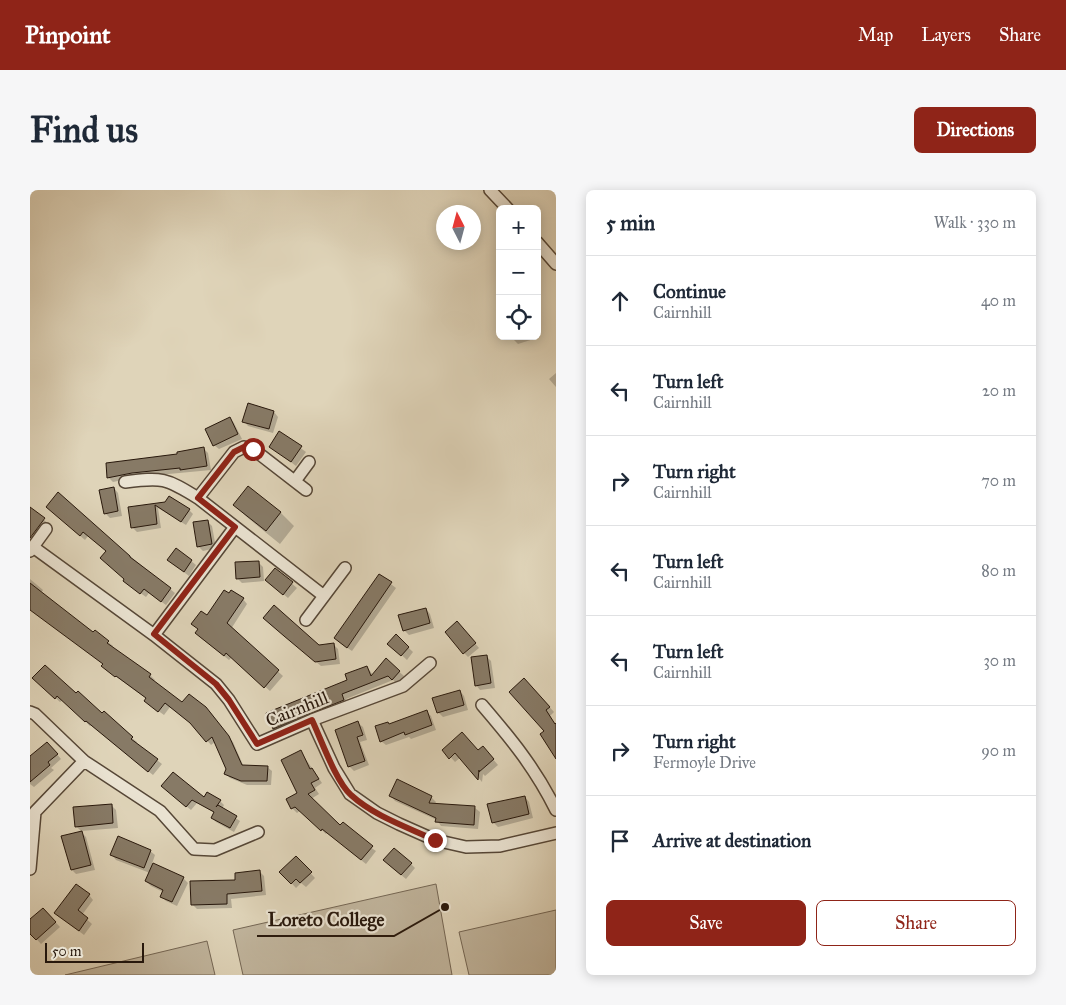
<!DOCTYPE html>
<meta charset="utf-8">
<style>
body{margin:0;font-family:"IM FELL Great Primer",serif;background:#f6f6f7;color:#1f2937}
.controls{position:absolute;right:15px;top:15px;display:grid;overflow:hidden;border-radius:8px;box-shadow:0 2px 12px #0003}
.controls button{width:45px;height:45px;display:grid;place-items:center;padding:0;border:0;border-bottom:1px solid #e0e1e3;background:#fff;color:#1f2937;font:25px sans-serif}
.compass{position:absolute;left:406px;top:15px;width:45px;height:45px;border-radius:50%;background:#fff;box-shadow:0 2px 12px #0003;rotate:354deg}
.scale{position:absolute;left:15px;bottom:12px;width:99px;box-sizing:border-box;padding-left:5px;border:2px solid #28180c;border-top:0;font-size:14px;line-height:18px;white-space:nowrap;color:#28180c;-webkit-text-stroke:4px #eae3d2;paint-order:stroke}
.stop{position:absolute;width:15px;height:15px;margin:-11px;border:4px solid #8f2418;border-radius:50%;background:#fff}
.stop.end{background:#8f2418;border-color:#fff;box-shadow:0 1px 5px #0008}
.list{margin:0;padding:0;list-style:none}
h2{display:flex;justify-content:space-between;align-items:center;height:65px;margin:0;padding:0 20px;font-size:21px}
h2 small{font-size:16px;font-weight:400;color:#747a83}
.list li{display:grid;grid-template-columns:32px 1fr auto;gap:15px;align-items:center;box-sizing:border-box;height:90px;padding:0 20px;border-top:1px solid #e0e1e3}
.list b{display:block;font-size:19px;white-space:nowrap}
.list p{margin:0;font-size:16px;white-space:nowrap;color:#747a83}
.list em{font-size:16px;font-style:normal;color:#747a83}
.actions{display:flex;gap:10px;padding:15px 20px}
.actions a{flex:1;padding:11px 0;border:1px solid #8f2418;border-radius:8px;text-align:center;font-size:18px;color:#8f2418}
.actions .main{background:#8f2418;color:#fff}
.icon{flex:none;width:28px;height:28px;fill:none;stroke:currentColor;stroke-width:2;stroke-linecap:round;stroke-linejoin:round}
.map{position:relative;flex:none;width:526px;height:785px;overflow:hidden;border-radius:8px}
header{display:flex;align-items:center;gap:30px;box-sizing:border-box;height:70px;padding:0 25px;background:#8f2418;color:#fff}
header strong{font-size:24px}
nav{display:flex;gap:28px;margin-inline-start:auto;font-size:18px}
.intro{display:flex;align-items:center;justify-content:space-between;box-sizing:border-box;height:120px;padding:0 30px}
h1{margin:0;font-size:35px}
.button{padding:12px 22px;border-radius:8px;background:#8f2418;color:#fff;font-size:18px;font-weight:700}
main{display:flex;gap:30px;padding:0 30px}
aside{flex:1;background:#fff;border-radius:8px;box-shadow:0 2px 12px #0003}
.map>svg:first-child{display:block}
.green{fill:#c0b49c;stroke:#746654}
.shadow{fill:#0003}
.building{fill:#877a66;stroke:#28180c}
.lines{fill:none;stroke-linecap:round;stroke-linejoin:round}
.street-casing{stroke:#564737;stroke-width:14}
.street{stroke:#eae3d2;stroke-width:11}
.route{stroke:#8f2418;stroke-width:6}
.labels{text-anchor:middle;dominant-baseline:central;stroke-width:4.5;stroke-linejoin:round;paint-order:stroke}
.street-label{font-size:18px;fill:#28180c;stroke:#eae3d2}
.leader{fill:none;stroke:#28180c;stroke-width:2}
.callout-dot{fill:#28180c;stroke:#eae3d2;stroke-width:2}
.callout-label{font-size:19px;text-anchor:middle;font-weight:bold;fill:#28180c;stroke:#eae3d2;stroke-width:4.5;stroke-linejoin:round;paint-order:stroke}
</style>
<header>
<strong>Pinpoint</strong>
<nav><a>Map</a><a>Layers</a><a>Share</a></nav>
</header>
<div class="intro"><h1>Find us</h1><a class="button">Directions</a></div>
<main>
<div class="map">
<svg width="526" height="785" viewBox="0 0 526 785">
<rect width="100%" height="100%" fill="#dfd4b9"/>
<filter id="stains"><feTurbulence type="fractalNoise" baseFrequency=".004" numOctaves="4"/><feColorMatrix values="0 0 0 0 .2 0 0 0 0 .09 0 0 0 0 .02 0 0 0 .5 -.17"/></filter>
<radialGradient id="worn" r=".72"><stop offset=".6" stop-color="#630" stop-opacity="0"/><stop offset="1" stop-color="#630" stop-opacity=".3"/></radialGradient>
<path class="green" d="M406,694L422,785H213L203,740Z
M526,720V785H439L429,742Z
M177,751L185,785H35Z"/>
<path class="shadow" d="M507,139L510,147L488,154L484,150L482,146H507Z
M526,183V197L519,189Z
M244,222L248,227L243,243L218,236L214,231Z
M200,228L204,233L212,249L189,259L184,255Z
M250,243L276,262L266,276L240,256Z
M174,259L178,263L181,280L107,287L83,292L78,287Z
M218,297L251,323L264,336L250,354L218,328L204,315Z
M84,298L88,303L92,326L80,328L75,323Z
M135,313L159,320L163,324L156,335L128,318L131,338L107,342L102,337L99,318Z
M0,319L19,334L9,347L0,340Z
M22,322L100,366L140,399L145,403L136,415L119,403L116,407L99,395L77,362L58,346L55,350Z
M177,331L182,336L186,358L173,361L168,356Z
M146,359L166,375L159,386L143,374Z
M228,372L233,377L234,391L212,393L207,388Z
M245,379L267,398L258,408L241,394Z
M349,385L366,398L322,461L310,453Z
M0,389L13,400L11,403L64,443L65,442L78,452L83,456L82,458L120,485L125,490L123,492L153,514L181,523L203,552L214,577H237L242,581L241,595H217L200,588L195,583L197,579L185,552L181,555L164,535L140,517L134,525L120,515L117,509L77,480L74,474L7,425L0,418Z
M213,409L217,414L201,439L253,486L240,501L202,467L199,470L171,448L177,427Z
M396,419L400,424L404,438L379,445L374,440Z
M239,432L289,456L303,454L308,459L310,474L291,476Z
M432,438L449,458L438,467L434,463Z
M366,446L383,462L377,470L364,458Z
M457,467L461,471L465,498L450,500L446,495Z
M356,470L374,486L367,494L363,490L316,509L318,515L248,543L244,538L337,477L343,485Z
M9,493L46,505L102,548L107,552L106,554L132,574L123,585L61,535L60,536L33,510L30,512Z
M499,494L524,522L520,526L526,535L516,541Z
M430,501L434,506L438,520L413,527L408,522Z
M396,521L401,526L406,540L381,549L379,547L356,555L351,551L359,535Z
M328,533L333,537L337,550L330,552L339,575L324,581L319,576Z
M22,558L31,569L21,578L24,580L4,597L0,594V568Z
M414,560L457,562L468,575L455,586L453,584L452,592L431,567L425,572Z
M271,562L292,593L285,598L289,604L281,609L310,637L346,661L336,674L297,643L296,644L271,620L267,623L262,618L268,604Z
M136,600L190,611L194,615L192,619L210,631L204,642L186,632L182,628L185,623L167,613L161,620Z
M361,606L401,607L406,612L405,614L445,618L450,622L448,639L411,636L407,630L365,611Z
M495,607L499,612L503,628L468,637L463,632Z
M81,615L86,620L88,638L51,641L46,636Z
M51,642L56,647L65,680L46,684L42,680Z
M120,661L125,665L122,674L153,688L158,693L147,716L136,711L131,706L133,702L121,696L116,691L120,683L86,670L82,665Z
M266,668L285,688L276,697L271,693L266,698L251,682Z
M381,674L385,678L376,689L359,675Z
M229,681L234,686L236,705L201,709L202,718L167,719L162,714L207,691Z
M59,705L63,710L52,725L62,734L54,745L30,727Z
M13,719L30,737L11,754L0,742V731Z"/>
<path class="building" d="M218,213L244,221L239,239L212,232Z
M200,227L208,244L183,256L175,239Z
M249,241L272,256L261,272L239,257Z
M174,257L177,276L150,280V278L102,283L77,288L76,273L147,264V262Z
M218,296L251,322L236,341L203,315Z
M84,297L88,321L74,324L69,300Z
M28,302L100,366V367L141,398L131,412L114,399L110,404L93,391L94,389L70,368L76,361L53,342L50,346L16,317Z
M139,306L160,319L151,332L125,315L127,334L101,338L98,317L135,312Z
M0,317L15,328L0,348Z
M178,330L182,354L167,357L163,332Z
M146,358L162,370L154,382L137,370Z
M229,371L230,387L206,389L205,372Z
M245,378L263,392L253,405L235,390Z
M349,384L362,392L317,458L304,448Z
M0,393L63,442L65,440L79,451L77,453L121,484L119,487L152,512L159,504L176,517L199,546L212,575L238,576L237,591H211L194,584L196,579L182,547L176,552L160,533L135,513L128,522L114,511L116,508L86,486L85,487L71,476L73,474L0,420Z
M194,400L199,403L201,400L214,408L197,433L249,480L234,498L196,463L194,466L165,443L168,439L161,434L171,421L177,425Z
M244,415L289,455L304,453L306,469L285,472L254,446L233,428Z
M396,418L400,433L373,441L368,425Z
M427,431L446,453L433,464L415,442Z
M366,444L379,457L371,466L357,454Z
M457,465L461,493L445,496L441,467Z
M356,468L370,481L362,490L358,486L312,504L314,510L243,539L236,523L317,490L315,484L337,476L341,486Z
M15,475L46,503L48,501L72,523L74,521L103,547L101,549L128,569L118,582L56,531L55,532L27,506L25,509L2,488Z
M494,488L520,517L516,520L525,534L526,533V569L510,544L514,541L479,502Z
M430,500L434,515L407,523L402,508Z
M397,520L402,535L375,545L374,542L350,552L345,536L358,532L359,534Z
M328,531L333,545L327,547L335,571L318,577L305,540Z
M432,542L448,560L453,556L464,569L449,582V580L448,590L425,563L419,569L412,560Z
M17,552L28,564L18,572L20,575L0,592V566Z
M271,560L280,579L282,578L289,589L281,593L285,600L278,604L310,635L313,632L343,656L331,670L292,639L291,641L265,617L261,619L256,609L267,603L251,570Z
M143,582L174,607L177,602L191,610L186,617L188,615L207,626L200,638L181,628L184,622L162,610L156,617L131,596Z
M367,589L402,606L399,613L445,616L444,635L405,632L406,628L359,606Z
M495,606L499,624L462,633L457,614Z
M82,614L83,633L45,637L43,617Z
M52,641L61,675L41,680L31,646Z
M88,646L121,660L114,678L80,665Z
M364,658L382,673L371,685L353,670Z
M266,666L282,682L270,693L266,689L261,694L249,682Z
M123,673L154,687L142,712L130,707L133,700L115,691Z
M230,680L232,701L197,704V714L161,715L160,691L205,690V683Z
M46,694L60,704L48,720L58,728L49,741L24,723Z
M13,718L26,732L6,750L0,744V729Z"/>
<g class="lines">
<defs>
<path id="street" d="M460,0L478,19
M507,52L526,74
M265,291L279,272
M95,292C132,287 136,288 168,308L294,406
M168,308L204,262L214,257L223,259L276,300
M3,357L124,445L186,494L199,510L227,554L282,530L373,496L400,473
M0,361L16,339
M276,430L315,378
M124,445L205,337
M452,515C482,550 505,578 526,620
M0,522L5,524L54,571
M282,530L304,578L320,604L347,623L369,634L405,650L436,657L470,656L526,643
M0,679L5,622L54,571L130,621L164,659L185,660L228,642"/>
</defs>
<use href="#street" class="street-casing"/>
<use href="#street" class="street"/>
</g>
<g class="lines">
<path class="route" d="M223,259L214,257L204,262L168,308L205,337L124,444L186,494L199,510L227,554L282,530C291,549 306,592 321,605C344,626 377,637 405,650"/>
</g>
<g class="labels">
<g class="street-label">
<text transform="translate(267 519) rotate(-22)">Cairnhill</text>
</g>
</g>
<path class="leader" d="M415 717L364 746H227"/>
<circle class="callout-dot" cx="415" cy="717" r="5"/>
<g class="callout-label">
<text x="296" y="736">Loreto College</text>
</g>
<rect width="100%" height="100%" filter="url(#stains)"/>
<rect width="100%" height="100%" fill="url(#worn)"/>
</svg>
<div class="controls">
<button>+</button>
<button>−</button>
<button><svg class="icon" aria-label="locate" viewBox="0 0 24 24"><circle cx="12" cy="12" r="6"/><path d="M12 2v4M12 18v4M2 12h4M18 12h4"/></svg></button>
</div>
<svg class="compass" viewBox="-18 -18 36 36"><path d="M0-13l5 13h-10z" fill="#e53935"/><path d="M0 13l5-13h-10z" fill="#747a83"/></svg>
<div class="scale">50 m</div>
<div class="stop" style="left:223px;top:259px"></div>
<div class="stop end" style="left:405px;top:650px"></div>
</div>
<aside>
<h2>5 min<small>Walk · 330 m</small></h2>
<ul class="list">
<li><svg class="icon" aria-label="ahead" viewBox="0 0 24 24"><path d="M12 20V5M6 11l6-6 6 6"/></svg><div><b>Continue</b><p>Cairnhill</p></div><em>40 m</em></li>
<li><svg class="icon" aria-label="left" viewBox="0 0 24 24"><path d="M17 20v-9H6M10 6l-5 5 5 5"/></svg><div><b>Turn left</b><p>Cairnhill</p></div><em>20 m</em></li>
<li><svg class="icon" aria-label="right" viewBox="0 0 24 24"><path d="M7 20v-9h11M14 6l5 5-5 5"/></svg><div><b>Turn right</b><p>Cairnhill</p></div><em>70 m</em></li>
<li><svg class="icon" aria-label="left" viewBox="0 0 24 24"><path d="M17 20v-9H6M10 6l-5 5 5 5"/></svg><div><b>Turn left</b><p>Cairnhill</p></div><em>80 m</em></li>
<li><svg class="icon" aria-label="left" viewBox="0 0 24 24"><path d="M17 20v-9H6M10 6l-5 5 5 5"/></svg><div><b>Turn left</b><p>Cairnhill</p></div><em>30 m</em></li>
<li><svg class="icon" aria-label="right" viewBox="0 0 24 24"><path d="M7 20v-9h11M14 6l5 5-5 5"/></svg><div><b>Turn right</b><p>Fermoyle Drive</p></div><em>90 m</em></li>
<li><svg class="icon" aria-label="arrive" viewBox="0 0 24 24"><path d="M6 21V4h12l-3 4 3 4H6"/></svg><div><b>Arrive at destination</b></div></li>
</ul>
<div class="actions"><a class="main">Save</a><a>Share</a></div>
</aside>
</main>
